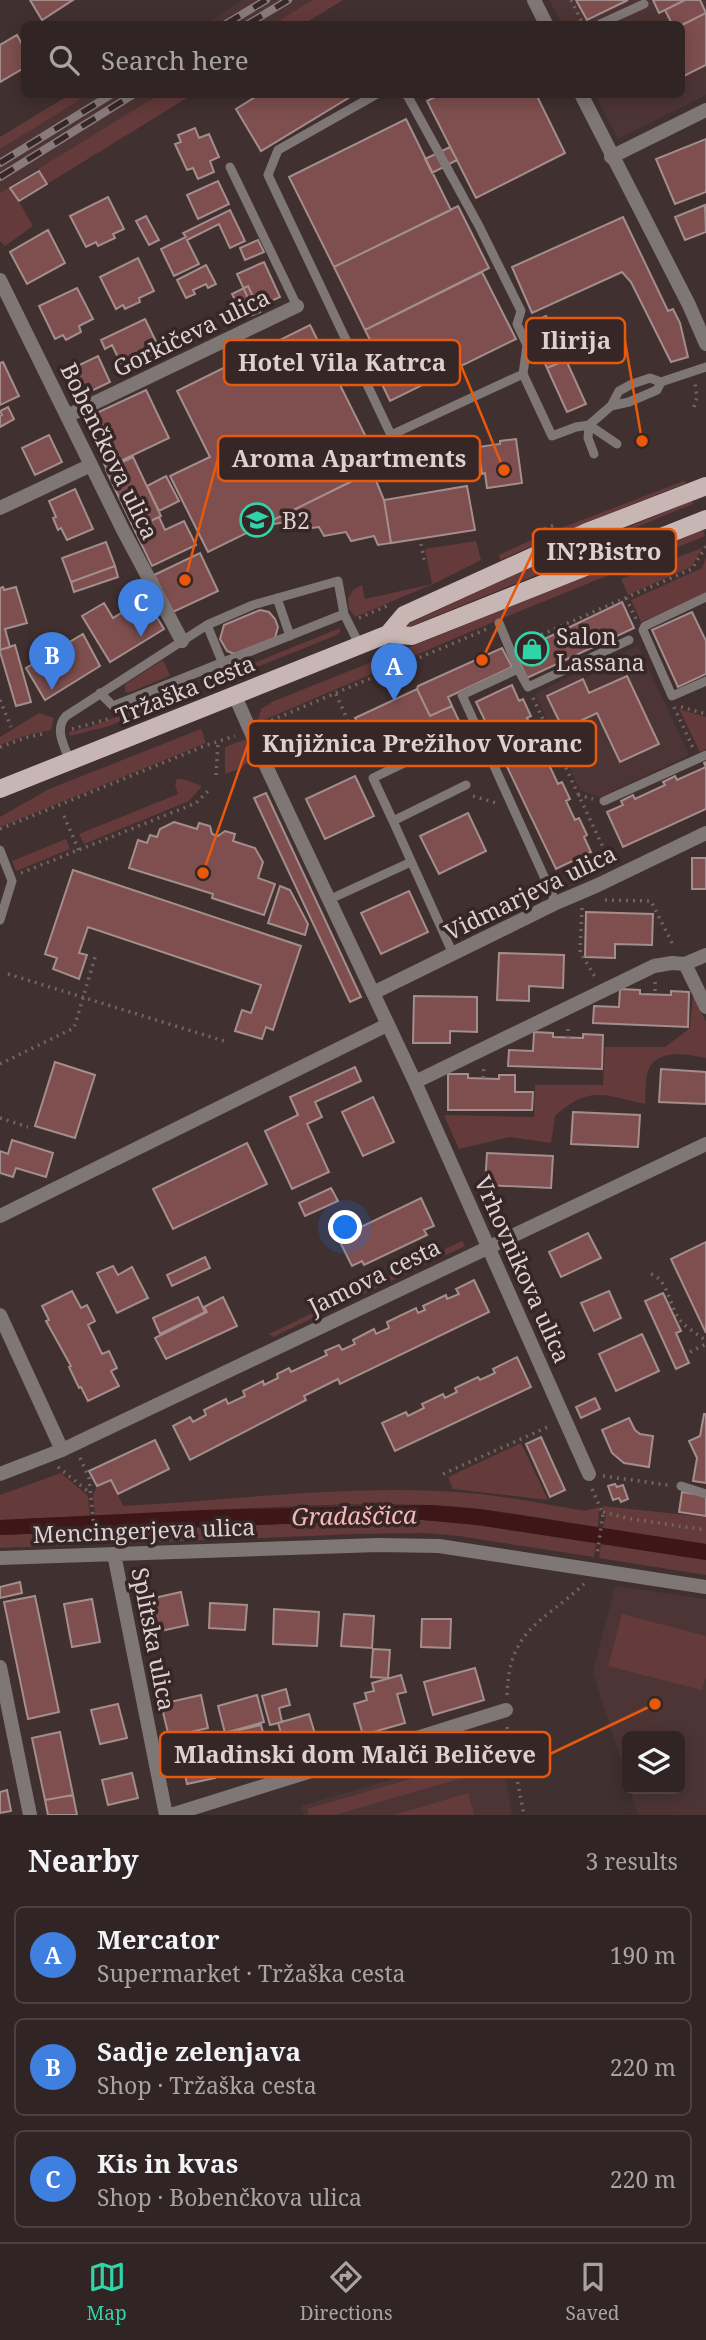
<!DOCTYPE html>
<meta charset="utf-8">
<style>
body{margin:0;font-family:"Noto Serif",serif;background:#3d3031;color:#f1f3f6}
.controls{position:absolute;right:21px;bottom:21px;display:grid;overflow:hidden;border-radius:10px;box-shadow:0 4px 18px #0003}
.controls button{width:63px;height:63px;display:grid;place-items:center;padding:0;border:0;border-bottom:2px solid #4c4141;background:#312424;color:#f1f3f6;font:35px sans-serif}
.you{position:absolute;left:346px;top:1228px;width:24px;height:24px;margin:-18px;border:5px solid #fff;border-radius:50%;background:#1a73e8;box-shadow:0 0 0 10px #1a73e833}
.badge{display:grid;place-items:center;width:46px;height:46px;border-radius:50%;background:#31d4a9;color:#fff;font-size:23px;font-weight:700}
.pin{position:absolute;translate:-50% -58px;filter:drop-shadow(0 2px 4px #0008)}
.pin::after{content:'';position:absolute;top:37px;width:24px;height:21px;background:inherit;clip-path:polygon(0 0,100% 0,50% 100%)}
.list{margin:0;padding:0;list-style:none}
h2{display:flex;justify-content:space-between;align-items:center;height:91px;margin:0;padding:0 28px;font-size:30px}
h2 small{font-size:23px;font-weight:400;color:#a8a4a6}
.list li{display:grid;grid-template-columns:46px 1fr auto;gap:21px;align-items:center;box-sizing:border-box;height:98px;margin:0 14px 14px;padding:0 14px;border:2px solid #4c4141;border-radius:10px}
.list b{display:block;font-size:26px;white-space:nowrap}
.list p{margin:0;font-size:23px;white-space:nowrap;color:#a8a4a6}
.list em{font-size:23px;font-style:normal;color:#a8a4a6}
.icon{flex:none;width:38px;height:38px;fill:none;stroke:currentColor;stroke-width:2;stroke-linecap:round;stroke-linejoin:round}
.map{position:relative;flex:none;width:706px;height:1815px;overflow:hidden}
.search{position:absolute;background:#312424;box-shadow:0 4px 18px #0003;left:21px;right:21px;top:21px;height:77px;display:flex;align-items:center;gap:18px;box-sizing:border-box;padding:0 24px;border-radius:10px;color:#a8a4a6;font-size:26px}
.sheet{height:427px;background:#312424}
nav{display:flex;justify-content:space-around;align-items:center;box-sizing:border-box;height:98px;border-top:2px solid #4c4141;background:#312424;font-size:19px;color:#a8a4a6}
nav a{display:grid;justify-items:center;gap:4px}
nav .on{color:#31d4a9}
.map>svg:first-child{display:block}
.built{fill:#4e3535}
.green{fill:#643a3a}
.water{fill:#3e1617}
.building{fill:#7e4f4e;stroke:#a38e8d;stroke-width:2}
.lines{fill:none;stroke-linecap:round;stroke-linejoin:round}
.path{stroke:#736464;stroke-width:3.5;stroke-dasharray:2 5;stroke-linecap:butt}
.service{stroke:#7f7676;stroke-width:9}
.minor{stroke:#7f7676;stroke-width:14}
.tertiary{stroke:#7f7676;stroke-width:14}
.primary{stroke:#c8b6b5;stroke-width:18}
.rail-casing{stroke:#897b7b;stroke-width:8}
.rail{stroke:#372626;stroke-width:5;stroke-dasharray:16;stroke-linecap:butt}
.labels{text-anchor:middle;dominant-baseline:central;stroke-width:7;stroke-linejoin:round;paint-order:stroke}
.street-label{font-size:23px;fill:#dcd1d1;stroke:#372626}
.poi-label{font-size:23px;fill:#dcd1d1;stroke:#372626;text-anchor:start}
.water-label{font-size:24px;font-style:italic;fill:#f7b7b6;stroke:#372626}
.leader{fill:none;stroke:#e8590c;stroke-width:2.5}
.callout-dot{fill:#e8590c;stroke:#372626;stroke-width:2.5}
.callout{fill:#372626;stroke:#e8590c;stroke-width:2.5}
.callout-label{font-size:24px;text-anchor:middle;font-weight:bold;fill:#dcd1d1}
</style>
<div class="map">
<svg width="706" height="1815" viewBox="0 0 706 1815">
<rect width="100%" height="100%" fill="#413030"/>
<path class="built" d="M242,0H313L273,24H207Z
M549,0H706V95L618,139L596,95L682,94V24H562Z
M88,95H160L0,192V149Z
M638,646L689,755L600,797L580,790L535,694L579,672L584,679L594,673L592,667Z
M615,1586L706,1599V1815H638L630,1789H680V1736H627V1780L593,1672Z
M500,1748L512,1815H304L301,1806Z"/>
<path class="green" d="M313,0H343L304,24H273Z
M160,94L192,95L47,184L38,169Z
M69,95H88L0,149V137Z
M10,187L33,226L5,246L0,241V192Z
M684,481L686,483L585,523L500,560L499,555L540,536Z
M692,501L693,504L578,551L534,576L409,627L408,624L540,563Z
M703,530L705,536L498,620L257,723L261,709L274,701Z
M476,541L481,560L433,584L355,617L349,609L348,599L353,590L362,585L365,599L432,584L425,549Z
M702,548L691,567L628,595L621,579Z
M706,558V593L641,622L631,600L702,568Z
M340,628V632L337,635L205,688L207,682Z
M163,660L170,676L128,693L125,691V684Z
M186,690L187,694L109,726L70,736L69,732L90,727Z
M679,709L706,717V749L700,752Z
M39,713L54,718L51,730L27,735L0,745V737Z
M201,729L206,743L0,827V817L49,789Z
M246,739L251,749L248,762L240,769L225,774V747Z
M177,779H183L202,786L189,801L84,844L79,834L178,794L175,784Z
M66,839L70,849L16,871L12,861Z
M693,995L706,1022V1058C686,1054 653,1047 647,1075C645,1083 646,1094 645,1104C605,1095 589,1085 555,1116L551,1143L510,1137L459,1149L444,1115L534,1117L535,1085H603L605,1047H665L690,1028Z
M462,1241L465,1246L273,1337L269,1334Z
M521,1443L548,1500L453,1489L448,1477Z
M61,1473L88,1496L90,1516L0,1520V1495Z
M111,1480L123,1506C239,1500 365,1482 480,1494C515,1498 550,1505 585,1511L599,1507L598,1527C543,1519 486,1507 430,1505C318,1501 206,1512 95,1516L93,1495L97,1486Z
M602,1506L706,1517V1544L603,1528L606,1515Z
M412,1519L477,1525L596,1543L594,1557L458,1536L425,1533L356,1534L110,1544L109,1537L98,1538L97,1531Z
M92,1531L93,1538L80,1539V1545L0,1548V1535Z
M601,1544L706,1560V1575L599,1558Z
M622,1614L706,1636V1677L702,1690L608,1666Z
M496,1754L500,1767L335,1815H309L307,1809Z
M468,1793L474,1815H394Z"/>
<path class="water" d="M430,1505L480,1509L706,1544V1560L477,1525L412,1519L0,1535V1520L203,1510Z"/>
<path class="building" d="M30,0H73L42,20Z
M576,0H628L587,20Z
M653,0H685L659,13Z
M685,0H700L706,13L682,25L672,24L665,10Z
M706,13V65L682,77V25Z
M17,35L24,48V68L0,82V45Z
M260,94H355L261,151L236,109Z
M441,94H536L565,153L476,198L427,101Z
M406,119L451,210L334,267L289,177Z
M195,128L199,138L209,134L219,157L210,161L214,172L198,179L193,168L187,170L175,144L181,142L178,135Z
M706,139V192L675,204L656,159Z
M450,147L457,160L432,173L425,159Z
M39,171L47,184L19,201L10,188Z
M218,181L229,204L198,219L187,195Z
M108,197L124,229L113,234L115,238L98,246L96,242L86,247L70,216Z
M705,205L706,232L685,240L675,217Z
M458,206L489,268L365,330L334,267Z
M230,210L245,241L230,248L219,224L187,240L199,264L174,276L161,249L186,237L183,233Z
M146,216L159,240L149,245L136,221Z
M623,217L668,311L673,309L680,323L688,357L671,362L631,282L622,272L532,313L512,267Z
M48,230L65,263L27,284L10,252Z
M258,240L264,252L245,260L240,248Z
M138,258L154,291L139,298L140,302L125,309L123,305L116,309L100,277Z
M264,262L280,297L253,309L237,274Z
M206,265L216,284L208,288L206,284L193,290L195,294L186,298L177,280Z
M482,272L516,339L390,401L379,378L387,374L365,330Z
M248,286L260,312L237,321L229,306L236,302L232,294Z
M77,288L93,319L79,326L81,332L66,340L63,335L55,339L39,306Z
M546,316L566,360L547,368L527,324Z
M145,319L163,356L126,374L112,345L105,349L101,340Z
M310,325L381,467L208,552L170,476L210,457L177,391Z
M98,356L110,382L81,396L69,370Z
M566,360L586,404L567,412L547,368Z
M3,362L19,396L0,405V363Z
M146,390L169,438L106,468L89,431L94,429L88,417Z
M8,407L14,419L0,427V416L2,415L0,411Z
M49,435L62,462L35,475L22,448Z
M516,439L522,483L487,488L485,473L482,474L478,447L500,444V441Z
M133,457L161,516L134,529L106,470Z
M372,471L384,500L391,543L378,545L374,536L351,541L346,532L324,536L319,527L296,530L292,521L268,525L267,523Z
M166,476L179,501L159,511L147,486Z
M467,486L475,530L391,543L384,500Z
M75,489L93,529L67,540L61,528L58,530L53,518L56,517L49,501Z
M159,517L165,530L184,521L196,545L152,566L134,529Z
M106,542L115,566L71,582L62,558Z
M200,553L218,591L173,612L154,575Z
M115,566L118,577L74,592L71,582Z
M3,587L4,590L16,587L27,623L5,629L10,647L0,650V588Z
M145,598L164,629L110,662L82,616L104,603L113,618Z
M622,602L634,628L527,678L515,653Z
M260,610L269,612L275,619L278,627L275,638L234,654L227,651L220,639L224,625Z
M692,612L706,641V674L678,687L652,630Z
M83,634L100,666L45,700L26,668Z
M15,645L31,702L16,706L0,652V650Z
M502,648L512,667L448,697L452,706L430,716L417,689L418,686Z
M627,676L659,744L620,762L597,713L563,729L547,696L583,679L589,693Z
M512,685L519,701L523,699L531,716L527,718L536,737L540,735L548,752L544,754L558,784L562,782L570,799L566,801L575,820L579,818L587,835L584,837L591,852L556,869L476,702Z
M417,689L430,716L452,706L459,721L373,761L356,724L358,723L355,718Z
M706,762V809L623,847L607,812L623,805L621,801L633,795L635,799L665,785L663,782L675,776L677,780L706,767L704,763Z
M355,776L374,816L325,839L306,799Z
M266,793L361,997L350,1002L254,798Z
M468,813L486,851L439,874L420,836Z
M174,822L197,829L199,823L210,826L212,834L218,836L225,831L235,834L233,841L255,848L263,862L258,878L275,884L264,915L212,898L213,894L129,868L138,840L147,843L150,835L157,837L160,829Z
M692,858H706V889H692Z
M73,870L301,946L273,1030L266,1027L262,1039L235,1031L242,1010L251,1013L261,985L88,927L79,953L87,955L79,979L53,969L57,958L45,954Z
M280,886L290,890L308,924L305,935L268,923Z
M409,891L428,932L381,954L361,913Z
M586,912L653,914L652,945L615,944V958L585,957Z
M499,953L564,955L563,988L529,986V1001L497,1000Z
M620,989L640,990V994L671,995V991L689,992L688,1027L593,1023L594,1006L619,1007Z
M414,996L477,997V1032L450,1031V1043H413Z
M534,1032L553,1033V1037L583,1038V1034L603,1035L602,1069L508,1066L509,1050L533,1051Z
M55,1062L95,1075L75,1138L35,1126Z
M355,1067L361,1081L315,1102L322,1117L307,1124L329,1172L292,1189L265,1131L298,1115L290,1097Z
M661,1069L706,1072V1104L659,1102Z
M448,1074H468V1078L499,1079V1075H515V1092H533L532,1110H448Z
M373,1097L394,1142L363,1156L342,1112Z
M573,1112L640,1115L638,1147L571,1144Z
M12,1140L53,1153L46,1177L16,1168L13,1177L0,1173V1151L8,1154Z
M247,1143L267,1184L173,1229L153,1189Z
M487,1153L553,1156L551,1188L485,1185Z
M331,1188L338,1201L305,1216L299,1203Z
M421,1198L434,1226L424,1230L427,1235L364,1265L362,1261L352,1266L338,1238Z
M588,1233L601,1258L561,1277L549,1252Z
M706,1242V1333L671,1259Z
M205,1257L210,1268L172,1286L167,1275Z
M113,1266L118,1275L132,1267L148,1298L117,1313L97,1273Z
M474,1280L489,1312L340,1384L338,1379L304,1396L306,1400L190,1460L173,1426L190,1417L193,1422L206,1415L204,1410L226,1399L228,1404L245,1396L243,1391L263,1381L264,1385L278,1378L277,1374L289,1368L291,1372L327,1355L325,1351L339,1345L342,1350L355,1344L353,1340L374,1329L376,1334L389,1328L387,1322L416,1308L418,1313L425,1310L423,1306L446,1295L447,1299L459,1294L456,1289Z
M72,1291L81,1308L87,1305L95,1321L88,1325L102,1354L109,1351L117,1368L111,1371L119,1386L88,1401L81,1387L79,1388L69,1367L71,1366L46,1321L49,1320L42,1306Z
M609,1291L621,1318L594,1331L581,1303Z
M663,1293L681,1331L676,1333L689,1363L676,1369L645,1301Z
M198,1297L205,1312L160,1334L153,1318Z
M223,1297L237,1326L166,1359L155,1338L207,1312L204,1307Z
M642,1334L659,1371L616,1391L599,1354Z
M517,1357L531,1387L395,1451L382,1423L406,1412L408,1416L424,1408L422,1404L443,1394L445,1398L457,1392L455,1388L478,1377L480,1380L495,1373L493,1369Z
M595,1398L600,1409L581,1418L576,1407Z
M704,1414H706V1483L693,1481L697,1458L689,1441L700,1436Z
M629,1418L635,1430L640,1434L653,1436L649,1467L624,1463L612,1453L602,1430Z
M541,1437L565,1490L550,1497L526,1444Z
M155,1440L169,1469L118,1494L111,1480L97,1486L89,1471Z
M615,1484L617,1487L623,1485L628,1499L621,1502L619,1498L613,1500L608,1486Z
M682,1492L706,1496V1516L679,1512Z
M20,1582L22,1593L0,1598V1587Z
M181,1592L188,1625L152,1633L145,1600Z
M35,1596L59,1712L28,1719L4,1602Z
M92,1599L100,1642L72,1647L64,1604Z
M210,1603L247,1605L245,1630L209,1628Z
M274,1609L319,1612L317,1646L273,1644Z
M344,1614L374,1616L372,1648L341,1646Z
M422,1619H451L450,1648L421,1647Z
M373,1649L390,1650L388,1678L371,1677Z
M475,1668L484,1700L433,1715L424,1682Z
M401,1675L406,1692L397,1694L405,1723L363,1735L354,1704L367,1700L365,1693L374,1691L372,1683Z
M286,1689L290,1705L279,1708L282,1722L270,1725L262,1696Z
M201,1695L208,1728L169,1737L161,1704Z
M257,1695L264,1722L225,1733L218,1706Z
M118,1704L127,1738L100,1744L91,1710Z
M309,1714L319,1747L288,1756L278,1723Z
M261,1725L271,1761L241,1769L233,1738L241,1736L239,1730Z
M60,1732L73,1795L45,1800L32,1738Z
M208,1746L215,1778L187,1784L180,1753Z
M132,1773L138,1798L108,1805L102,1780Z
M7,1790L11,1811L0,1813V1792Z
M73,1795L77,1815H48L45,1800Z"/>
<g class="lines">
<path class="path" d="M571,0L583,24
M694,407L697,397L695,384
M532,535L554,525
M421,544L425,564
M626,598L636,619
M359,618L387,606
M522,643L692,569L706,546
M336,694L368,767
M533,698L610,862
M0,700L11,727
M674,707L693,748
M681,707L706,714
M265,723L487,629
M72,729L108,719
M0,747L28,737L47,733
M216,775L218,743
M578,795L593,799
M473,796L496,803
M64,816L79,851
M0,829L207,745L235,736
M21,873L196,803L210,789
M605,900L651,901L674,947
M582,908L580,952L595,977
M8,974L227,1042
M655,982V994
M568,1038V1026
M0,1064L74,1028L96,954
M483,1078L484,1066
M0,1118L28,1127
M651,1274C669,1280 669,1307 680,1320C686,1328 698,1334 706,1341
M690,1352L706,1344
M80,1458L89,1478L95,1538
M58,1467L90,1493
M443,1474L550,1426
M603,1476L668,1485
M592,1489L603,1514L597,1555
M603,1512L626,1518L706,1530
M507,1695C509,1629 542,1623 584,1584
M507,1727L524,1815"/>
<path class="service" d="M600,24L644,4
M377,94L278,150L268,175L391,435L523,374L552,436L576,427L589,425L611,406L619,391L632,384L650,378L661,382L706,367
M404,94L407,95L479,226L521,311L517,324L527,345L523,374
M230,167L297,306
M611,406L629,402L657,390L661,382
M589,425L617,444
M589,425L588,438L594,454
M706,597L645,626L643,630L672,696L706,681
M277,598L290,636
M499,623L518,669
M207,625L223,664
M100,693L113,706L344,614L360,646
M70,761C64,746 54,729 66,716L207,625L253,605L338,581L344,614
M604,801L706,755
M393,821L373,778L464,734
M0,850L12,881L0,920
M337,896L411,862
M556,903L462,695L518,669L528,687L629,640
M453,954L393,821L466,785
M681,1486L706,1494"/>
<path class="minor" d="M611,157L706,110
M0,280L122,528L182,641
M67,416L297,306
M0,508L91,465
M235,696L266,766L415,1082L589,1474
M685,964L706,1007
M373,993L556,903L598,885L706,833
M415,1082L654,966L672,963L685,964L706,955
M0,1216L387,1025
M0,1315L62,1450
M114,1554L166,1815
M0,1558L378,1545L439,1546L706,1587
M0,1667L30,1815
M171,1815L506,1710"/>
<path class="tertiary" d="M534,0L546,24
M581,94L689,305L706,344
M0,1474L62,1450L706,1144"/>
<path class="primary" d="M388,634L404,615L587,532L706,486
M0,789L388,634L412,636L706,519"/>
<defs>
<path id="rail" d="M226,24L266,0
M248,24L288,0
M0,163L112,94
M0,177L134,94"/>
</defs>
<use href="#rail" class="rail-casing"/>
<use href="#rail" class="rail"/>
</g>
<defs>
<symbol id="school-ring" viewBox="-11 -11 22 22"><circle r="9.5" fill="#372626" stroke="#31d4a9" stroke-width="1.5"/><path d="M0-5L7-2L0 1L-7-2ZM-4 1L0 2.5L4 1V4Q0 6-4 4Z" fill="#31d4a9"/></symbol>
<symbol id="shop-ring" viewBox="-11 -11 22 22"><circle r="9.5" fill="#372626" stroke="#31d4a9" stroke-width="1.5"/><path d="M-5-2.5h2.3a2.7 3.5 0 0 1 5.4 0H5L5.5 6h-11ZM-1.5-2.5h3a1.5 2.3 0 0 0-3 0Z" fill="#31d4a9"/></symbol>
</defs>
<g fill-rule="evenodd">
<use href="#school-ring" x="238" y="501" width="38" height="38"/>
<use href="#shop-ring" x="513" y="630" width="38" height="38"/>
</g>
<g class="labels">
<g class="street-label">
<text transform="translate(191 332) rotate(-26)">Gorkičeva ulica</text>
<text transform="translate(110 451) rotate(64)">Bobenčkova ulica</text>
<text transform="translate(185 689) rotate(-22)">Tržaška cesta</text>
<text transform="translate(530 892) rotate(-26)">Vidmarjeva ulica</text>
<text transform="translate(523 1269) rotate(66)">Vrhovnikova ulica</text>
<text transform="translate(374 1276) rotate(-26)">Jamova cesta</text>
<text transform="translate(144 1530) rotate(-2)">Mencingerjeva ulica</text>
<text transform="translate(154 1639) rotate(79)">Splitska ulica</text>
</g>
<g class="poi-label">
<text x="282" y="520">B2</text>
<text x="556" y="636">Salon<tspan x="556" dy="26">Lassana</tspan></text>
</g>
<g class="water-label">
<text transform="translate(354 1515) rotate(-1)">Gradaščica</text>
</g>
</g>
<path class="leader" d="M642 441L625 341M504 470L460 363M185 580L218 458M482 660L533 552M203 873L248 744M655 1704L550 1754"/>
<g class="callout-dot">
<circle cx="642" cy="441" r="7"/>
<circle cx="504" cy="470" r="7"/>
<circle cx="185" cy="580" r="7"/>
<circle cx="482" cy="660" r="7"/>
<circle cx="203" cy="873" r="7"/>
<circle cx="655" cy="1704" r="7"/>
</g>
<g class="callout">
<rect x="526" y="318" width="99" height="45" rx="7"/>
<rect x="224" y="340" width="236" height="45" rx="7"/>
<rect x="218" y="436" width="262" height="45" rx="7"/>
<rect x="533" y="529" width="143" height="45" rx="7"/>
<rect x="248" y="721" width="348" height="45" rx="7"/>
<rect x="160" y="1732" width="390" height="45" rx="7"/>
</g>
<g class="callout-label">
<text x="576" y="349">Ilirija</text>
<text x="342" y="371">Hotel Vila Katrca</text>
<text x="349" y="467">Aroma Apartments</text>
<text x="604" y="560">IN?Bistro</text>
<text x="422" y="752">Knjižnica Prežihov Voranc</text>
<text x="355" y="1763">Mladinski dom Malči Beličeve</text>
</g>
</svg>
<div class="controls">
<button><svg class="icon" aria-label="layers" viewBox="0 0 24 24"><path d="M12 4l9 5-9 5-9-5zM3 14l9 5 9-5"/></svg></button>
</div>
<div class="you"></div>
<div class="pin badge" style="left:394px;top:701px;background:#3f7fe0">A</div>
<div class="pin badge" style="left:52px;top:690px;background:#3f7fe0">B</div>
<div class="pin badge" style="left:141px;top:637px;background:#3f7fe0">C</div>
<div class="search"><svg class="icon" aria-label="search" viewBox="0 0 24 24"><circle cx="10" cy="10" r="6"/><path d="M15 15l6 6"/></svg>Search here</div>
</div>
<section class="sheet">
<h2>Nearby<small>3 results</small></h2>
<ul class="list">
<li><span class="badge" style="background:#3f7fe0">A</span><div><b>Mercator</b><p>Supermarket · Tržaška cesta</p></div><em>190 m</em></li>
<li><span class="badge" style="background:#3f7fe0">B</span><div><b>Sadje zelenjava</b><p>Shop · Tržaška cesta</p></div><em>220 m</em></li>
<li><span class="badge" style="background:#3f7fe0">C</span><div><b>Kis in kvas</b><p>Shop · Bobenčkova ulica</p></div><em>220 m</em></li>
</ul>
</section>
<nav>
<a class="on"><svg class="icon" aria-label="map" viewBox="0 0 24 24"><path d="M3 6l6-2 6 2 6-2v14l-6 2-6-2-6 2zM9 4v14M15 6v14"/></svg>Map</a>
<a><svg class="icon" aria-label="directions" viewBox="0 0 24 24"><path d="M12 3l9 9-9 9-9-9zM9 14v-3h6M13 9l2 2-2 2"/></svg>Directions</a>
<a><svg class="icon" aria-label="saved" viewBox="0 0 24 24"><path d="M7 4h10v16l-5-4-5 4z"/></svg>Saved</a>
</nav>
